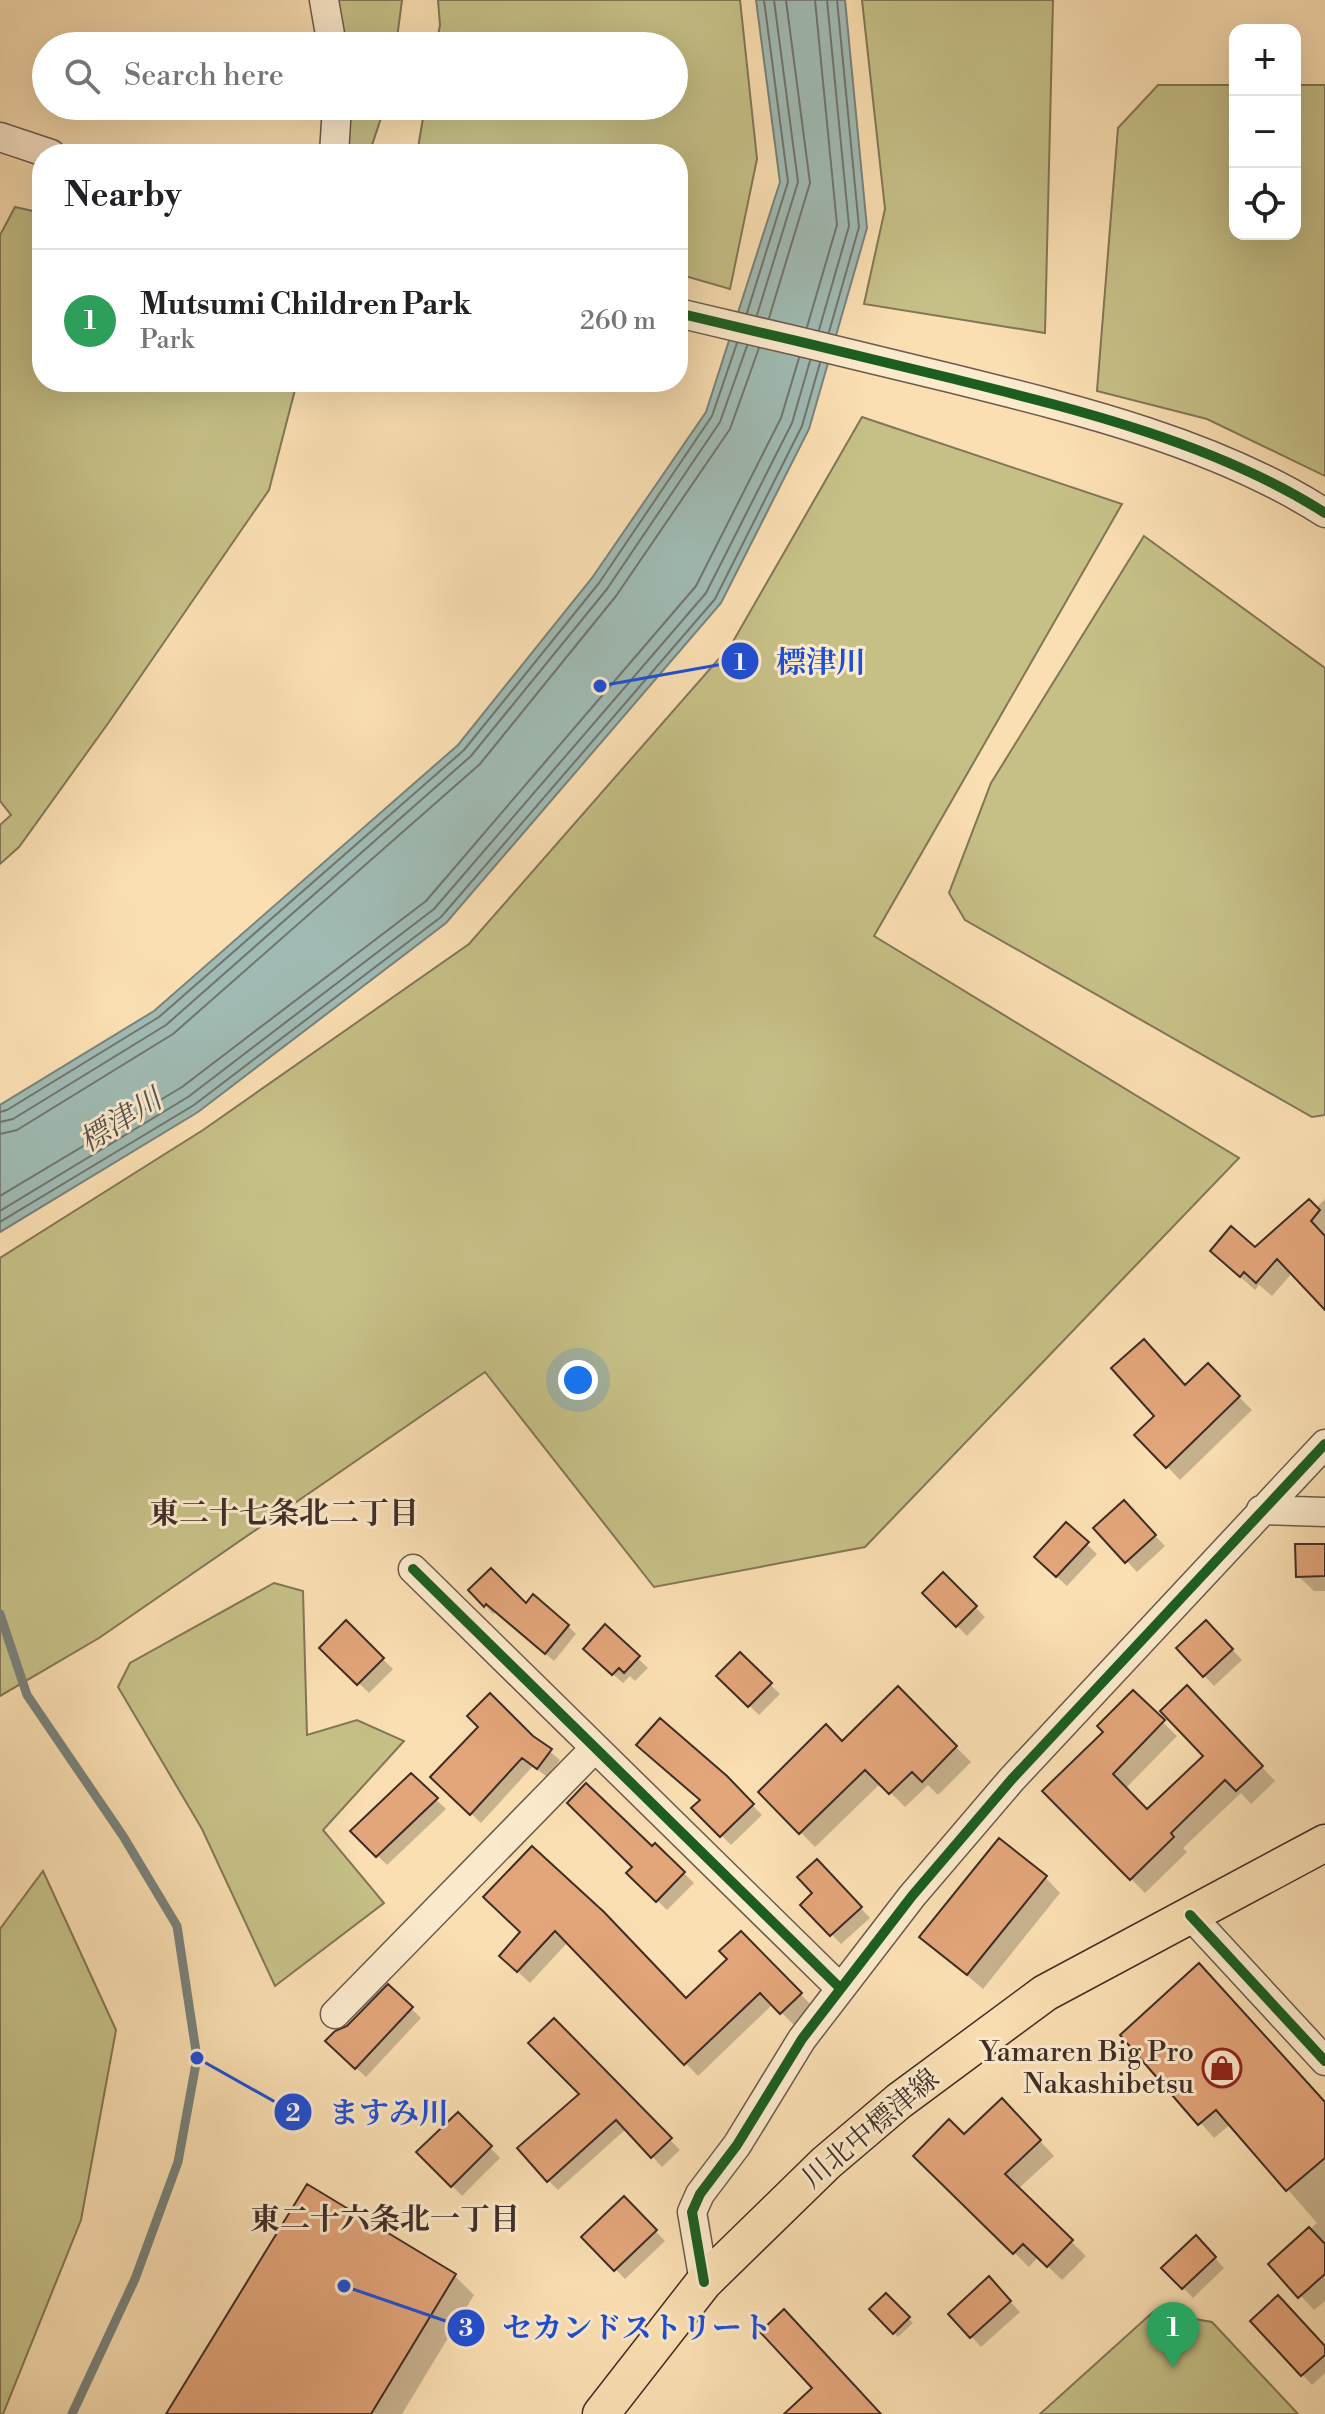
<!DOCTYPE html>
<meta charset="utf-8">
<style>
body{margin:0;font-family:"Libre Bodoni","Noto Serif JP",serif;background:#f2f2f2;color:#202124}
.controls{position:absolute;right:24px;top:24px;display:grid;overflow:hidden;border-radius:16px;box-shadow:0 8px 32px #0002}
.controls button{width:72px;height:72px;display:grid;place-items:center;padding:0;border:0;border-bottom:2px solid #e0e0e0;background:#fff;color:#202124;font:40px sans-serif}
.you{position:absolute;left:578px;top:1380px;width:28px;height:28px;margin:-20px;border:6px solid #fff;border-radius:50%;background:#1a73e8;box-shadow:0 0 0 12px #1a73e833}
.badge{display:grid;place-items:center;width:52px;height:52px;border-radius:50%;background:#8f2418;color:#fff;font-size:26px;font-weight:700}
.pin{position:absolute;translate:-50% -66px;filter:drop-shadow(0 2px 4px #0008)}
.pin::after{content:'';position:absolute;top:42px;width:28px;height:24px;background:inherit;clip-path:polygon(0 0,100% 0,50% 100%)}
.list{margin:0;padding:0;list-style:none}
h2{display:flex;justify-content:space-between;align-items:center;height:104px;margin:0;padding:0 32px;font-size:34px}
h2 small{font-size:26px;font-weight:400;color:#757577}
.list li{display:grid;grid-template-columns:52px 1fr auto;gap:24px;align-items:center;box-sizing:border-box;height:144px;padding:0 32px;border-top:2px solid #e0e0e0}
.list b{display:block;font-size:30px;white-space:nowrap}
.list p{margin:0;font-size:26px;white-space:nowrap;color:#757577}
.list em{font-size:26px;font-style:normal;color:#757577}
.icon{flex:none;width:44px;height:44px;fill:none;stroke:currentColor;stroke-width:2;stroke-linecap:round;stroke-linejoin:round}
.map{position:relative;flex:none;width:1325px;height:2414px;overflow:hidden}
.search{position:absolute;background:#fff;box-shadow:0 8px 32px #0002;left:32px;top:32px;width:656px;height:88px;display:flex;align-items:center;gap:20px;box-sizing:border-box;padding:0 28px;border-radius:44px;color:#757577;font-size:30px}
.panel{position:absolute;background:#fff;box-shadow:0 8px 32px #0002;left:32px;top:144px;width:656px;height:248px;border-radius:32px}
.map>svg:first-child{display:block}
.green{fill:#c6c087;stroke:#827657;stroke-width:2}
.water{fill:#a0bbb4;stroke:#79827c;stroke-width:2}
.shadow{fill:#0003}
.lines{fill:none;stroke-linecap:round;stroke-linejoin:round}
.shore{stroke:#70746e;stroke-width:2}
.stream{stroke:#79827c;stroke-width:9}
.building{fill:#e3a57a;stroke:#3f2d27;stroke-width:2}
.minor-casing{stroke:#6e5a4a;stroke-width:31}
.major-casing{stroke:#3f2d27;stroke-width:39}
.minor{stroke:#fceacd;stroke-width:28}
.major{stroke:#fadfb2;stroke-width:36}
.cycleway-casing{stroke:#fceacd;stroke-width:15}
.cycleway{stroke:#1b5e20;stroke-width:10}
.labels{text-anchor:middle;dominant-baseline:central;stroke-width:6;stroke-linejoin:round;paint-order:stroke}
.poi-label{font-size:28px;fill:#3f2d27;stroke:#fceacd;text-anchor:end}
.street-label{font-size:28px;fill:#3f2d27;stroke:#fceacd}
.water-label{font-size:30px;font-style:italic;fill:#57504a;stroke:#fceacd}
.neighbourhood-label{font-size:30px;font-weight:bold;fill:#3f2d27;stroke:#fceacd}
.leader{fill:none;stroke:#1d4ed8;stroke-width:3}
.callout-dot{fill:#1d4ed8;stroke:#fceacd;stroke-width:3}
.mark-label{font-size:24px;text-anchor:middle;font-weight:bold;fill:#fff}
.callout-label{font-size:30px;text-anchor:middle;font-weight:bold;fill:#1d4ed8;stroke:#fceacd;stroke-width:6;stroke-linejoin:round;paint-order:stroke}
</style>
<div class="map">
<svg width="1325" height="2414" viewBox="0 0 1325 2414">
<rect width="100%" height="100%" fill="#fadfb2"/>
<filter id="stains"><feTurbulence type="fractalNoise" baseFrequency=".0025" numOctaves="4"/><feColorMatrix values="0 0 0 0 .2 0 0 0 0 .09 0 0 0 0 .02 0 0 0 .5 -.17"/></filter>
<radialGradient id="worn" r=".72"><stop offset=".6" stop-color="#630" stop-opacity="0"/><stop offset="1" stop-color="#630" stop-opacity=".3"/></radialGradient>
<path class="green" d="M328,0H402L396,46H343Z
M438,0H740L757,159L730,289L678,274V154H417L425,106H674V46H436L440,25Z
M862,0H1053L1045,333L864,304L885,209Z
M1158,85H1235V234H1295V85H1325V476L1207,419L1097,391L1118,128Z
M343,106H385L369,154H341Z
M15,207L42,213V382H297L269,490L109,722L19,847L0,864V825L11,815L0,801V235Z
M862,417L1122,504L874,936L1239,1158L865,1547L654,1587L485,1372L99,1638L0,1696V1258L203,1130L469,944L731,645Z
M1144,536L1325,668V1115L1312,1117L965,920L949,893L991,783Z
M274,1583L303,1591L307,1735L357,1720L404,1741L323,1830L384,1903L275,1986L202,1829L118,1687L130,1663Z
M43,1871L116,2030L81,2220L3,2414H0V1929Z
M1153,2312L1212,2322L1298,2414H1040Z"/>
<path class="water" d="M756,0H845L867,228L809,429L721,603L446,923L198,1112L0,1232V1105L154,1011L458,745L592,578L706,412L780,182Z"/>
<path class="shadow" d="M1325,1199V1307L1293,1272L1272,1296L1259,1285L1255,1290L1227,1265L1256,1250L1316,1208Z
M1208,1366L1252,1410L1180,1480L1137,1435Z
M1124,1503L1165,1546L1137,1572L1096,1528Z
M1066,1525L1097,1554L1067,1586L1046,1567Z
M1325,1546V1591H1314L1298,1576Z
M943,1575L985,1617L967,1636L925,1593Z
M471,1590L526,1606L568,1626L576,1634L554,1661L496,1611L493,1614Z
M346,1623L393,1669L369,1693L322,1648Z
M605,1627L648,1668L635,1681L630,1676L623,1683L595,1659Z
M1216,1632L1242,1660L1214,1686L1178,1648Z
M740,1655L780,1694L759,1715L719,1676Z
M898,1689L971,1762L938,1795L928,1785L905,1807L881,1783L815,1847L761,1792L843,1744Z
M1133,1693L1177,1736L1125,1789L1147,1811L1206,1756L1201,1702L1275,1781L1251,1804L1241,1793L1183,1848L1187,1852L1145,1893L1045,1791L1106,1732Z
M532,1737L560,1760L547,1777L533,1766L481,1823L433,1777Z
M411,1776L446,1809L387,1865L353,1831Z
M725,1777L762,1815L731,1845L694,1808Z
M656,1846L694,1883L667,1910L629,1873Z
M532,1849L686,2000L730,1959L741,1933L813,2007L794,2025L773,2004L698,2076L568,1942L530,1983L514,1968L523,1932Z
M817,1862L870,1918L841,1944L803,1905L815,1893Z
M1045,1877L1060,1893L983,1989L922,1937Z
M388,1987L421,2018L366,2077L338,2051L348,2028Z
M554,2021L680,2150L662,2167L626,2129L558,2190L548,2180L582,2094Z
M1123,2035L1325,2103V2301L1314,2310L1271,2264L1317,2223L1231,2124L1214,2138Z
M458,2115L500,2158L462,2196L419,2152Z
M1016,2115L1054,2156L1018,2189L1086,2256L1062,2280L1038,2257L1029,2267L915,2156Z
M307,2187L455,2276L474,2295L402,2414H173Z
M624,2198L665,2241L625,2279L584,2237Z
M1206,2248L1224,2268L1193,2298L1164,2268Z
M989,2279L1020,2312L981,2347L951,2314Z
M886,2296L913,2323L898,2337L872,2309Z
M1253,2321L1325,2348V2373L1312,2385Z"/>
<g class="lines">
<path class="shore" d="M747,313L788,182L764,0
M757,315L798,182L774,0
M769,318L810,183L786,0
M807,327L837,225L815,0
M819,330L849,226L827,0
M829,332L859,227L837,0
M0,1112L7,1110L159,1017L464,750L599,583L712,416L737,343
M0,1122L13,1119L166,1025L471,756L607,589L720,422L747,346
M0,1134L17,1130L173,1034L480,764L616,596L730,429L759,348
M0,1196L182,1087L426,901L696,586L781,418L799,358
M0,1211L188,1097L434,909L706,593L792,423L810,361
M0,1222L194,1105L441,917L715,599L802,426L820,363"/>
<path class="stream" d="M0,1614L27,1695L123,1836L177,1926L197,2058L178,2162L135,2279L72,2414"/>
</g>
<path class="building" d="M1309,1199L1320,1210L1311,1221L1325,1236V1310L1277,1259L1256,1283L1244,1272L1240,1277L1210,1251L1231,1226L1255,1247Z
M1144,1339L1185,1385L1208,1363L1240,1396L1166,1468L1134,1435L1154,1416L1111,1368Z
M1124,1500L1156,1535L1125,1563L1093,1528Z
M1066,1522L1089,1542L1056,1577L1034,1557Z
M1295,1544H1325V1576L1296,1577Z
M491,1568L526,1603L533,1594L569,1625L545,1654L486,1604L484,1607L468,1590Z
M943,1572L977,1606L956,1627L922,1593Z
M346,1620L384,1658L357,1685L319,1648Z
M1206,1620L1233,1649L1203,1677L1176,1648Z
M605,1624L640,1656L624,1673L619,1668L612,1675L583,1649Z
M740,1652L772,1683L748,1707L716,1676Z
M1187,1685L1263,1766L1236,1791L1225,1780L1171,1833L1174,1837L1130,1880L1042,1791L1103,1732L1097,1726L1133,1690L1165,1720L1113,1774L1147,1809L1203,1756L1160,1711Z
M898,1686L957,1746L922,1782L912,1772L889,1794L865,1770L799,1834L758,1792L826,1724L842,1741Z
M490,1693L533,1736L552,1749L537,1769L522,1758L470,1815L430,1777L478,1727L467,1716Z
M660,1718L727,1776L754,1804L720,1837L691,1808L700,1800L636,1745Z
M411,1773L438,1798L376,1857L350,1831Z
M586,1783L652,1846L655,1843L685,1872L656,1902L626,1873L632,1867L567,1803Z
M999,1838L1047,1876L967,1975L919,1937Z
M532,1846L604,1912L686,1998L727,1959L719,1951L741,1931L802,1993L780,2014L760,1993L684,2065L555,1931L517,1972L499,1956L520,1932L483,1897Z
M817,1859L862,1907L830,1936L800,1905L812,1893L797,1877Z
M1199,1963L1325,2102V2158L1286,2191L1216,2110L1198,2125L1120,2035Z
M388,1984L413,2007L355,2069L325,2041L335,2031L347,2026Z
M554,2018L672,2138L651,2158L616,2120L547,2182L517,2148L579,2094L528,2043Z
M1002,2098L1041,2140L1005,2174L1073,2240L1047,2267L1023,2244L1013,2254L913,2156L949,2119L964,2134Z
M458,2112L492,2146L451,2187L416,2152Z
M307,2184L456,2274L371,2414H166Z
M624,2196L657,2230L614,2271L581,2237Z
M1309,2227L1325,2244V2274L1298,2298L1268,2264Z
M1196,2235L1216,2257L1182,2289L1161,2268Z
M989,2276L1011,2301L970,2338L948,2314Z
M886,2293L910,2317L893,2334L869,2309Z
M1278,2295L1325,2346V2355L1301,2376L1250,2321Z
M784,2309L881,2414H784L812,2388L760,2332Z"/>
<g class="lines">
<defs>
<path id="minor" d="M324,0L332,46
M0,137L51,154
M334,154L337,106
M678,313C769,334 859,356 950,378C1075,409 1216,443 1325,513
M1261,1510L1325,1512
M413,1569L840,1988
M1190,1915L1325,2061
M335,2014L594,1749
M704,2282L692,2212L700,2194L737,2145L802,2039L912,1896L1012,1779L1325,1444"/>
<path id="major" d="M601,2414L704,2282L826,2163L899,2101L1045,1993L1325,1843"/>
</defs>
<use href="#minor" class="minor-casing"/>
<use href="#major" class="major-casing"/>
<use href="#minor" class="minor"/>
<use href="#major" class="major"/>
<defs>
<path id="cycleway" d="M678,313C769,334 859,356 950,378C1075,409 1216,443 1325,513
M413,1569L840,1988
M1190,1915L1325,2061
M704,2282L692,2212L700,2194L737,2145L802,2039L912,1896L1012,1779L1325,1444"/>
</defs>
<use href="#cycleway" class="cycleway-casing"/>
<use href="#cycleway" class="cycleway"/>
</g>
<defs>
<symbol id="shop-ring" viewBox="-11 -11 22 22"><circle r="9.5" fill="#fceacd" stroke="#8f2418" stroke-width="1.5"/><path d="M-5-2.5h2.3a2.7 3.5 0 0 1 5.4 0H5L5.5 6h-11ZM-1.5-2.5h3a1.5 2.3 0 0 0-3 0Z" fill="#8f2418"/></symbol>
</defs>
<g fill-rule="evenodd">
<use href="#shop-ring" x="1200" y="2046" width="44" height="44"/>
</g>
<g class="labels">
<g class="poi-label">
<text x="1194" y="2052">Yamaren Big Pro<tspan x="1194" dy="32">Nakashibetsu</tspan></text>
</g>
<g class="street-label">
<text transform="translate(871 2129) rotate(-40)">川北中標津線</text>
</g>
<g class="water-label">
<text transform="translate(121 1121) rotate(-32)">標津川</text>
</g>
<g class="neighbourhood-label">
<text x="284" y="1514">東二十七条北二丁目</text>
<text x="385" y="2220">東二十六条北一丁目</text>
</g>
</g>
<path class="leader" d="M600 686L740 661M197 2058L293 2112M344 2286L466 2328"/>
<g class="callout-dot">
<circle cx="600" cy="686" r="8"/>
<circle cx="197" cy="2058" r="8"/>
<circle cx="344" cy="2286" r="8"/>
<circle cx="740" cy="661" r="20"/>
<circle cx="293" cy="2112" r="20"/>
<circle cx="466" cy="2328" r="20"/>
</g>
<g class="mark-label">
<text x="740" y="670">1</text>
<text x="293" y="2121">2</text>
<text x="466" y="2336">3</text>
</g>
<g class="callout-label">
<text x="821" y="672">標津川</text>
<text x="389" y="2123">ますみ川</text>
<text x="637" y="2338">セカンドストリート</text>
</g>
<rect width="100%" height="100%" filter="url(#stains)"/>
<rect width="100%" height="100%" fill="url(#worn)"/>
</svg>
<div class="controls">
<button>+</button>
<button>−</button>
<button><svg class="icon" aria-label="locate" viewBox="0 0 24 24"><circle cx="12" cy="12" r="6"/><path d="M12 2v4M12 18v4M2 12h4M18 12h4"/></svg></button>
</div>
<div class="you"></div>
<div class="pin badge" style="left:1173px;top:2368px;background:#2e9e5b">1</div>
<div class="search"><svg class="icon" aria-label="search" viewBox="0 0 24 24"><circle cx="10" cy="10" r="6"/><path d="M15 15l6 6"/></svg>Search here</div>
<section class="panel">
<h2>Nearby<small></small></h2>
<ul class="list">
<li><span class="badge" style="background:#2e9e5b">1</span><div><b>Mutsumi Children Park</b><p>Park</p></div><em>260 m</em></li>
</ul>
</section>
</div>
